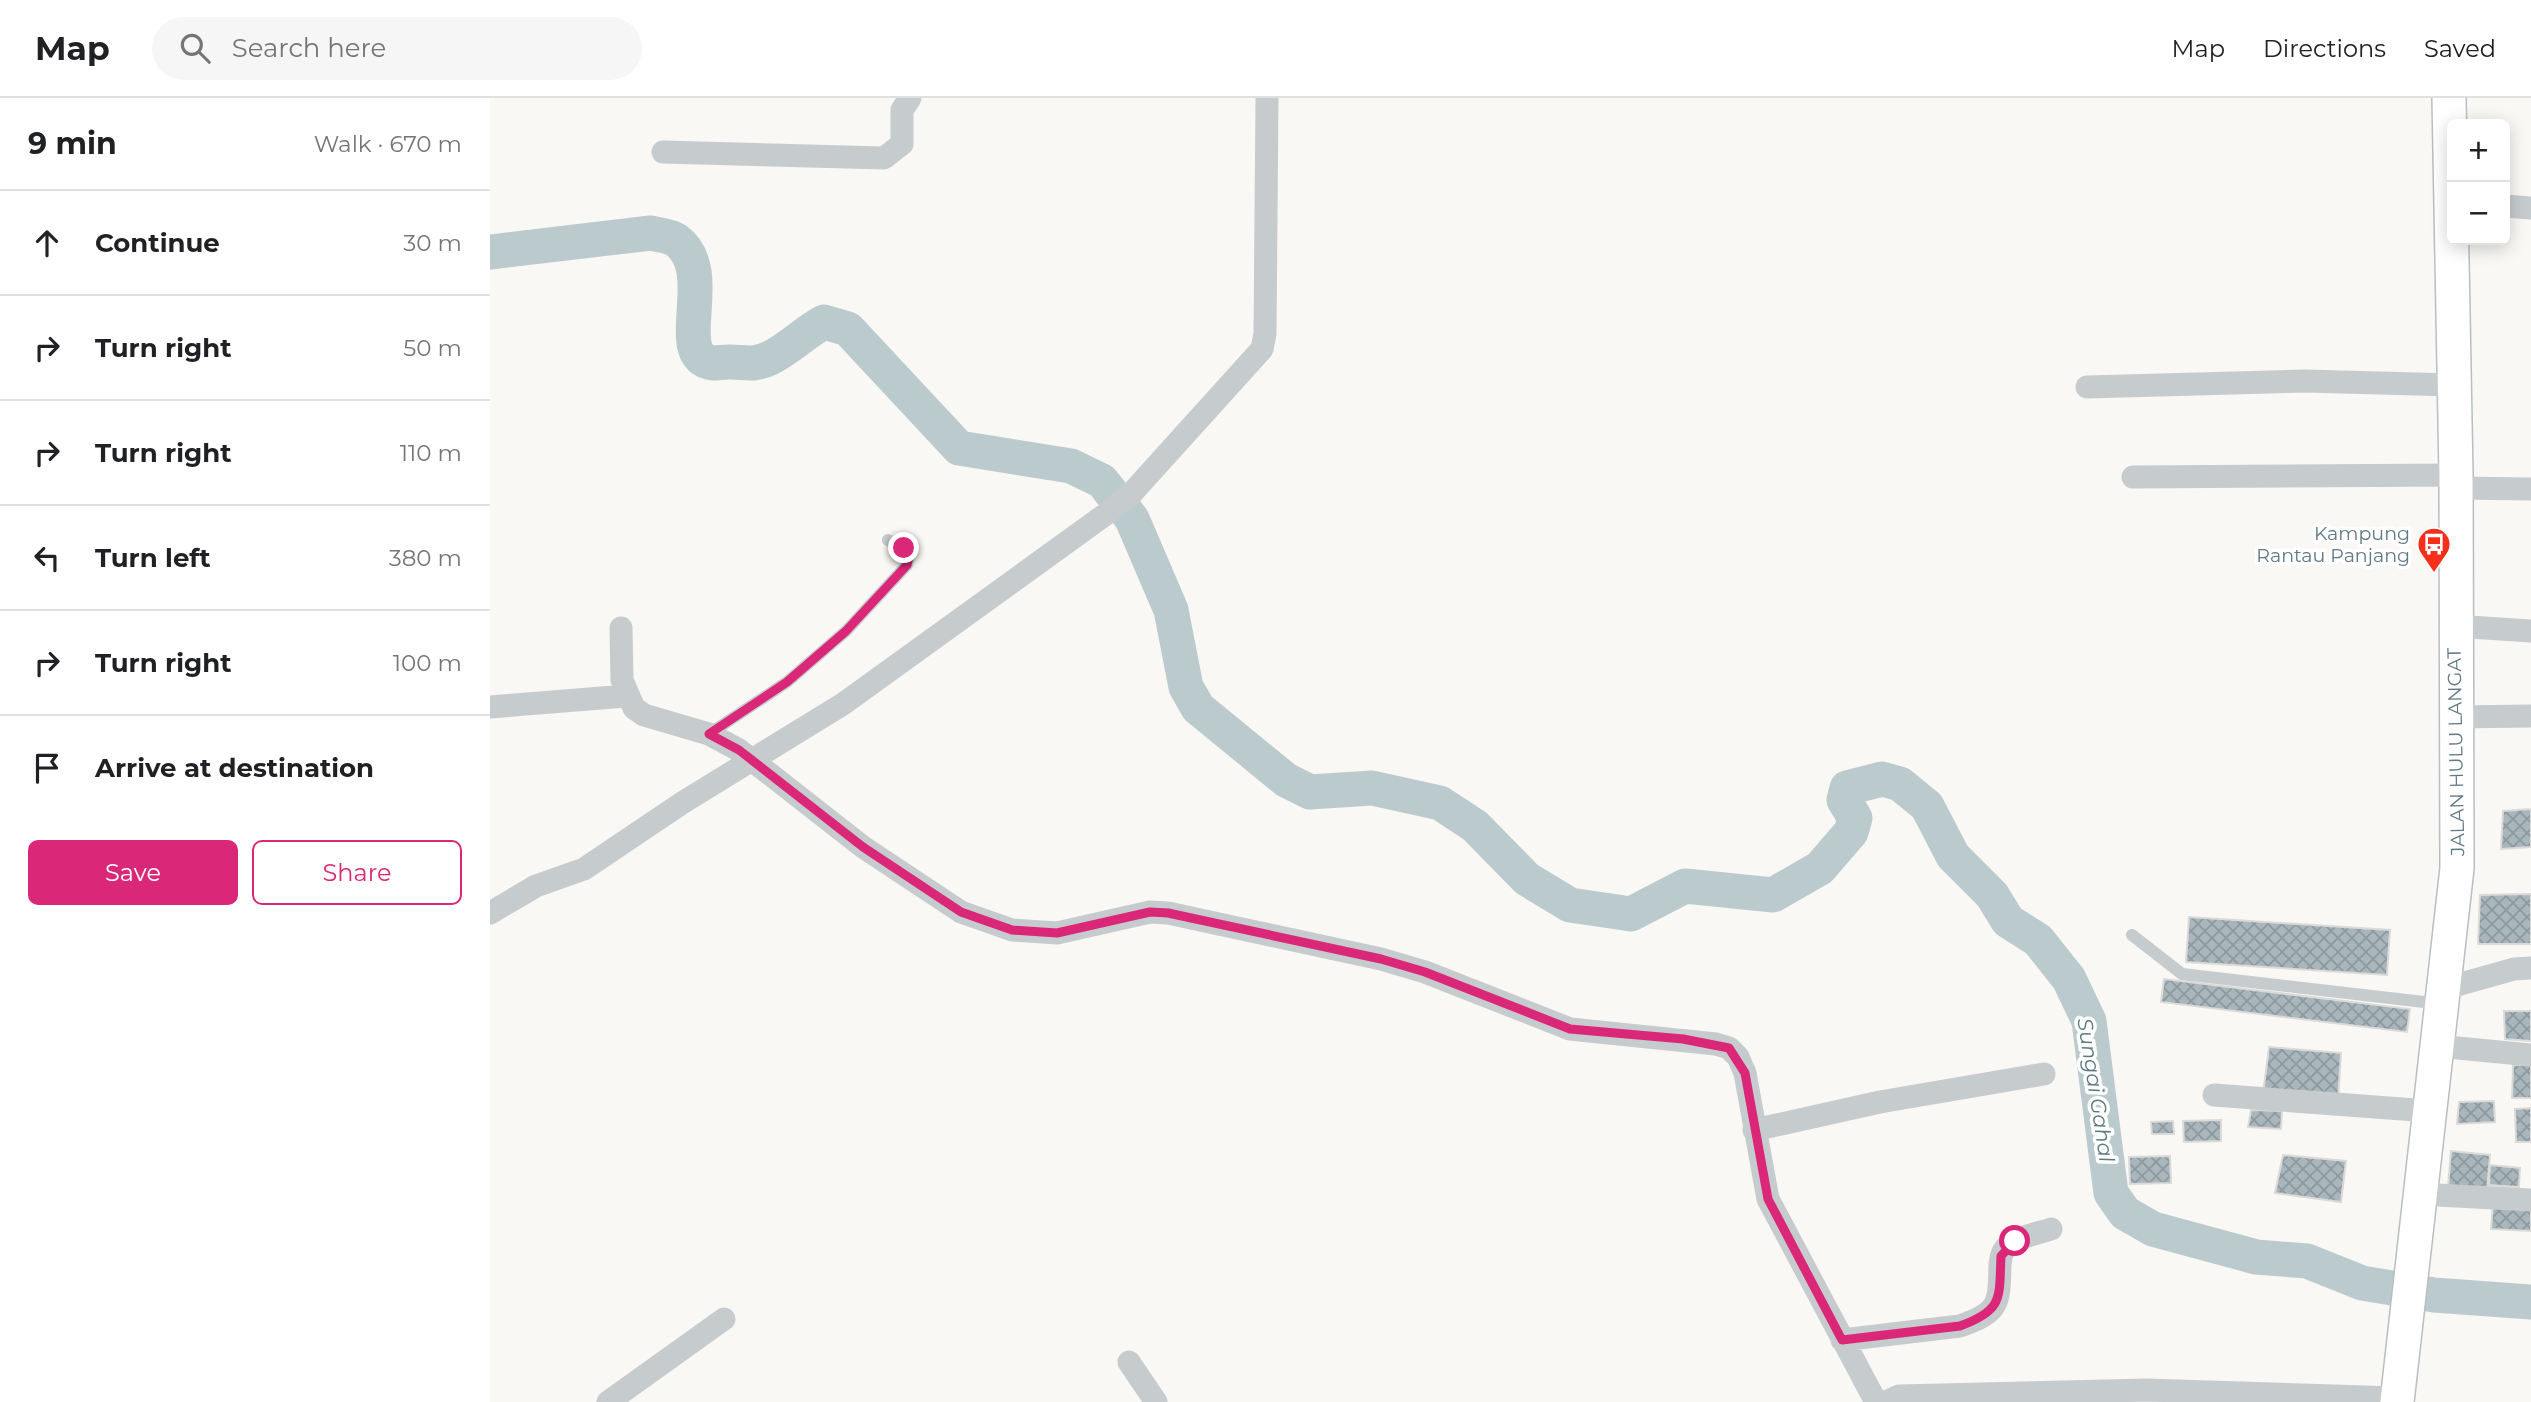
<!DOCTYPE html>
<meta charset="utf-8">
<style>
body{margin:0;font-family:Montserrat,sans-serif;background:#f6f6f6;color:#202124}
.controls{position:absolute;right:21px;top:21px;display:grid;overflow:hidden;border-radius:10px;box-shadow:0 4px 18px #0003}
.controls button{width:63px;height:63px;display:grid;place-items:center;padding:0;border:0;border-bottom:2px solid #e0e0e0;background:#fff;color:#202124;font:35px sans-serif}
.stop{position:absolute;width:21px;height:21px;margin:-16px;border:5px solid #db2777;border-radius:50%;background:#fff}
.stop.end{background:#db2777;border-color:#fff;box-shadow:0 2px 7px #0008}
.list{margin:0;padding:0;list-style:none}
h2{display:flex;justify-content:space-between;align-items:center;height:91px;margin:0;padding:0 28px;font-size:30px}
h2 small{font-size:23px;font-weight:400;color:#757577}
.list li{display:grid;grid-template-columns:46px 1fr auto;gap:21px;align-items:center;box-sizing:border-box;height:105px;padding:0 28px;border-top:2px solid #e0e0e0}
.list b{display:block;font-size:26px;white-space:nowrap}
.list em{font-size:23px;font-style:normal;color:#757577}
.actions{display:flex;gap:14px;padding:21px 28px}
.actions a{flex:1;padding:16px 0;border:2px solid #db2777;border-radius:10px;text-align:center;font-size:24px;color:#db2777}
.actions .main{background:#db2777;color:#fff}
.icon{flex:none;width:38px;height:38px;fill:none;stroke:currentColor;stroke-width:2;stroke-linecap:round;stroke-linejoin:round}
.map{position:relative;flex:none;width:2041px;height:1304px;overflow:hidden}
header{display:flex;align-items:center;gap:42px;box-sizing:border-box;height:98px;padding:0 35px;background:#fff;border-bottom:2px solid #e0e0e0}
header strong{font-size:33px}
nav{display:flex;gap:38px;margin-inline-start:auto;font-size:24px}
.search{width:490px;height:63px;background:#f6f6f6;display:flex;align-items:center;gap:18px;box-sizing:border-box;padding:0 24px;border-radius:38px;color:#757577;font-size:26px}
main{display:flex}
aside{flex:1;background:#fff}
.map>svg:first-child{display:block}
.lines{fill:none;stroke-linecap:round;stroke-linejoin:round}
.river{stroke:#bbcbcd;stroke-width:35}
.building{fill:url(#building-cross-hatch);stroke:#dadad8;stroke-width:2}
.secondary-casing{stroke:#b7bfc3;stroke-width:36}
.lane{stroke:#c6cbce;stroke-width:12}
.street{stroke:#c6cbce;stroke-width:23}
.secondary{stroke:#fff;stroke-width:33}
.route{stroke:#db2777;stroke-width:9}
.labels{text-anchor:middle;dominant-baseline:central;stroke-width:7;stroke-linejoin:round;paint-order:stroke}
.poi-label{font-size:19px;fill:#607984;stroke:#fff;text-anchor:end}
.street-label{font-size:19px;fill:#607984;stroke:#fff}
.water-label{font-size:21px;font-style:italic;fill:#5b797e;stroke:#fff}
</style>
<header>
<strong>Map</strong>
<div class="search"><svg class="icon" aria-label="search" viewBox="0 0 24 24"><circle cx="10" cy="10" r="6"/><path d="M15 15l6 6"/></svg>Search here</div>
<nav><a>Map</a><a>Directions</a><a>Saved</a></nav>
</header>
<main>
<aside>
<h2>9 min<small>Walk · 670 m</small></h2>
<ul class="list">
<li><svg class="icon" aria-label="ahead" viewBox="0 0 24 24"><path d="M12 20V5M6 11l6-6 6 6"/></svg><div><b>Continue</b></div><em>30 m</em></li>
<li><svg class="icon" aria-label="right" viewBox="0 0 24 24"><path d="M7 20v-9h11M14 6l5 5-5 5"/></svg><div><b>Turn right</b></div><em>50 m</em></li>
<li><svg class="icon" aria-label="right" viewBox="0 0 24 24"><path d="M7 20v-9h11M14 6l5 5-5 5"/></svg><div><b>Turn right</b></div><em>110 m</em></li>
<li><svg class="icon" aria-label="left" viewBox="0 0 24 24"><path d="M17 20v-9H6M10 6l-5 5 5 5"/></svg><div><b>Turn left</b></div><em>380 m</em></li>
<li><svg class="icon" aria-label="right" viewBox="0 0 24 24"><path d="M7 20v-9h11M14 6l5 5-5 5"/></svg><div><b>Turn right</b></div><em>100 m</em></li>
<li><svg class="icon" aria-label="arrive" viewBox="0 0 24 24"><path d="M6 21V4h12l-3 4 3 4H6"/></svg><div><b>Arrive at destination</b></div></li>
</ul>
<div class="actions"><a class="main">Save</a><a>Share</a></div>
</aside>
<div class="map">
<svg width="2041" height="1304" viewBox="0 0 2041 1304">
<defs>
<pattern id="building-cross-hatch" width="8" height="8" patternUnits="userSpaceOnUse" patternTransform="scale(1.75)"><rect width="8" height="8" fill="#a9b6bb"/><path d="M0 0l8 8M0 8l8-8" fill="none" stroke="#8d999e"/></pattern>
</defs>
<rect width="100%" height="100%" fill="#f9f8f5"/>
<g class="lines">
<path class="river" d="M0,154L161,135C168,137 180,138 186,142C230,174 178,258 223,265C228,265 234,264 239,264C255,264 264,268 280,260C299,251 315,234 334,224L358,231L469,350L581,368L612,383L642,421L681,512L696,589L708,610L796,682L820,694L882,690L950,705L985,728L1037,781L1080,807L1141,816L1195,788L1283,797L1330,770L1361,734L1365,720L1354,702L1357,690L1392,681L1410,686L1437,708L1463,758L1502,797L1518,823L1548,842L1579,881L1599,923L1621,1095L1635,1115L1663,1131L1766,1159L1817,1163L1872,1185L1944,1197L2041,1204"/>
</g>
<path class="building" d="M2041,711V749L2011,751L2013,713Z
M2041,796V846H1988L1990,797Z
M1699,819L1900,832L1897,877L1696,864Z
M1674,881L1920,911L1917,934L1671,904Z
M2014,913H2041V943L2015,941Z
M1779,949L1851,955L1848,1003L1773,996Z
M2023,967H2041V1000H2022Z
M2004,1003L2005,1024L1967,1026L1969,1004Z
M2041,1010V1044H2026L2025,1011Z
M1761,1012L1792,1013L1791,1031L1758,1029Z
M1731,1022V1043L1694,1044L1693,1023Z
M1683,1023L1684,1036H1662L1661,1024Z
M1961,1053L2000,1057L1997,1093L1958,1089Z
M1793,1057L1856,1063L1851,1104L1785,1095Z
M1680,1058L1681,1085L1640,1086L1639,1059Z
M2000,1067L2030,1070L2029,1089L1999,1087Z
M2003,1106L2041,1107V1133L2001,1131Z"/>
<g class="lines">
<defs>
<path id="secondary" d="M1907,1304L1967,770L1966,377L1959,0"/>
</defs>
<use href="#secondary" class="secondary-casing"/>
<path class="lane" d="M219,636L297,584L356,533L417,467L419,458L414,450L398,442
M1642,837L1692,876L1951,906"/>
<path class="street" d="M173,54L394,60L412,46V12L420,0
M2015,108L2041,110
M1597,289L1815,283L1964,287
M1643,379L1966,377
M1966,390L2041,391
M1964,528L2041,533
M131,530L132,582L144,610L154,617L219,636L249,652L373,749L471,814L522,832L567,835L660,814L678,815L891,861L935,874L1080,931L1226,946L1239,950L1248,959L1255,975L1278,1101L1386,1304
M0,609L136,598
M1965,619L2041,618
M0,815L46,788L94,771L192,705L353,606L616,416L641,396L772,251L775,236L777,0
M1953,891L2024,871L2041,870
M1947,948L2041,957
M1724,997L1939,1013
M1264,1032L1390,1004L1554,976
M1929,1096L2041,1102
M1352,1242L1470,1228C1510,1214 1509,1206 1510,1166C1511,1161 1511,1155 1515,1151C1524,1139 1547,1136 1561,1131
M639,1264L666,1304
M118,1304L234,1221
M1396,1304L1409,1298L1657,1292L1907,1300"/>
<use href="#secondary" class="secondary"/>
</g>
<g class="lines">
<path class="route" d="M414,450L419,458L417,467L356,533L297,584L219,636L249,652L373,749L471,814L522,832L567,835L660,814L678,815L891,861L935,874L1080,931L1193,941L1239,950L1255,975L1278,1101L1352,1242L1470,1228C1514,1212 1509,1200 1511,1158L1525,1143"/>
</g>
<defs>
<symbol id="bus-pin" viewBox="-11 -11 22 30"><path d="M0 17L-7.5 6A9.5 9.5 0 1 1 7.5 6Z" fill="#f52f19" stroke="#fff"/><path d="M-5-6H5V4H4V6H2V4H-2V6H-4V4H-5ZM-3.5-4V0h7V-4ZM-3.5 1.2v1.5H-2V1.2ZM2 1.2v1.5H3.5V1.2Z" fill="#fff"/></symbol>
</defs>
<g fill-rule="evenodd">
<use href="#bus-pin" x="1925" y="427" width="38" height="52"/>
</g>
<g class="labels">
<g class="poi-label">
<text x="1920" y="435">Kampung<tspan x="1920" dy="22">Rantau Panjang</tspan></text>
</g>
<g class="street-label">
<text transform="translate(1966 654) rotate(-91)">JALAN HULU LANGAT</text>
</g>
<g class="water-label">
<text transform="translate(1606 992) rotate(81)">Sungai Gahal</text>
</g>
</g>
</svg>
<div class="controls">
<button>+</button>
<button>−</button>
</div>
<div class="stop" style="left:1525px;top:1143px"></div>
<div class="stop end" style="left:414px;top:450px"></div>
</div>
</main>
